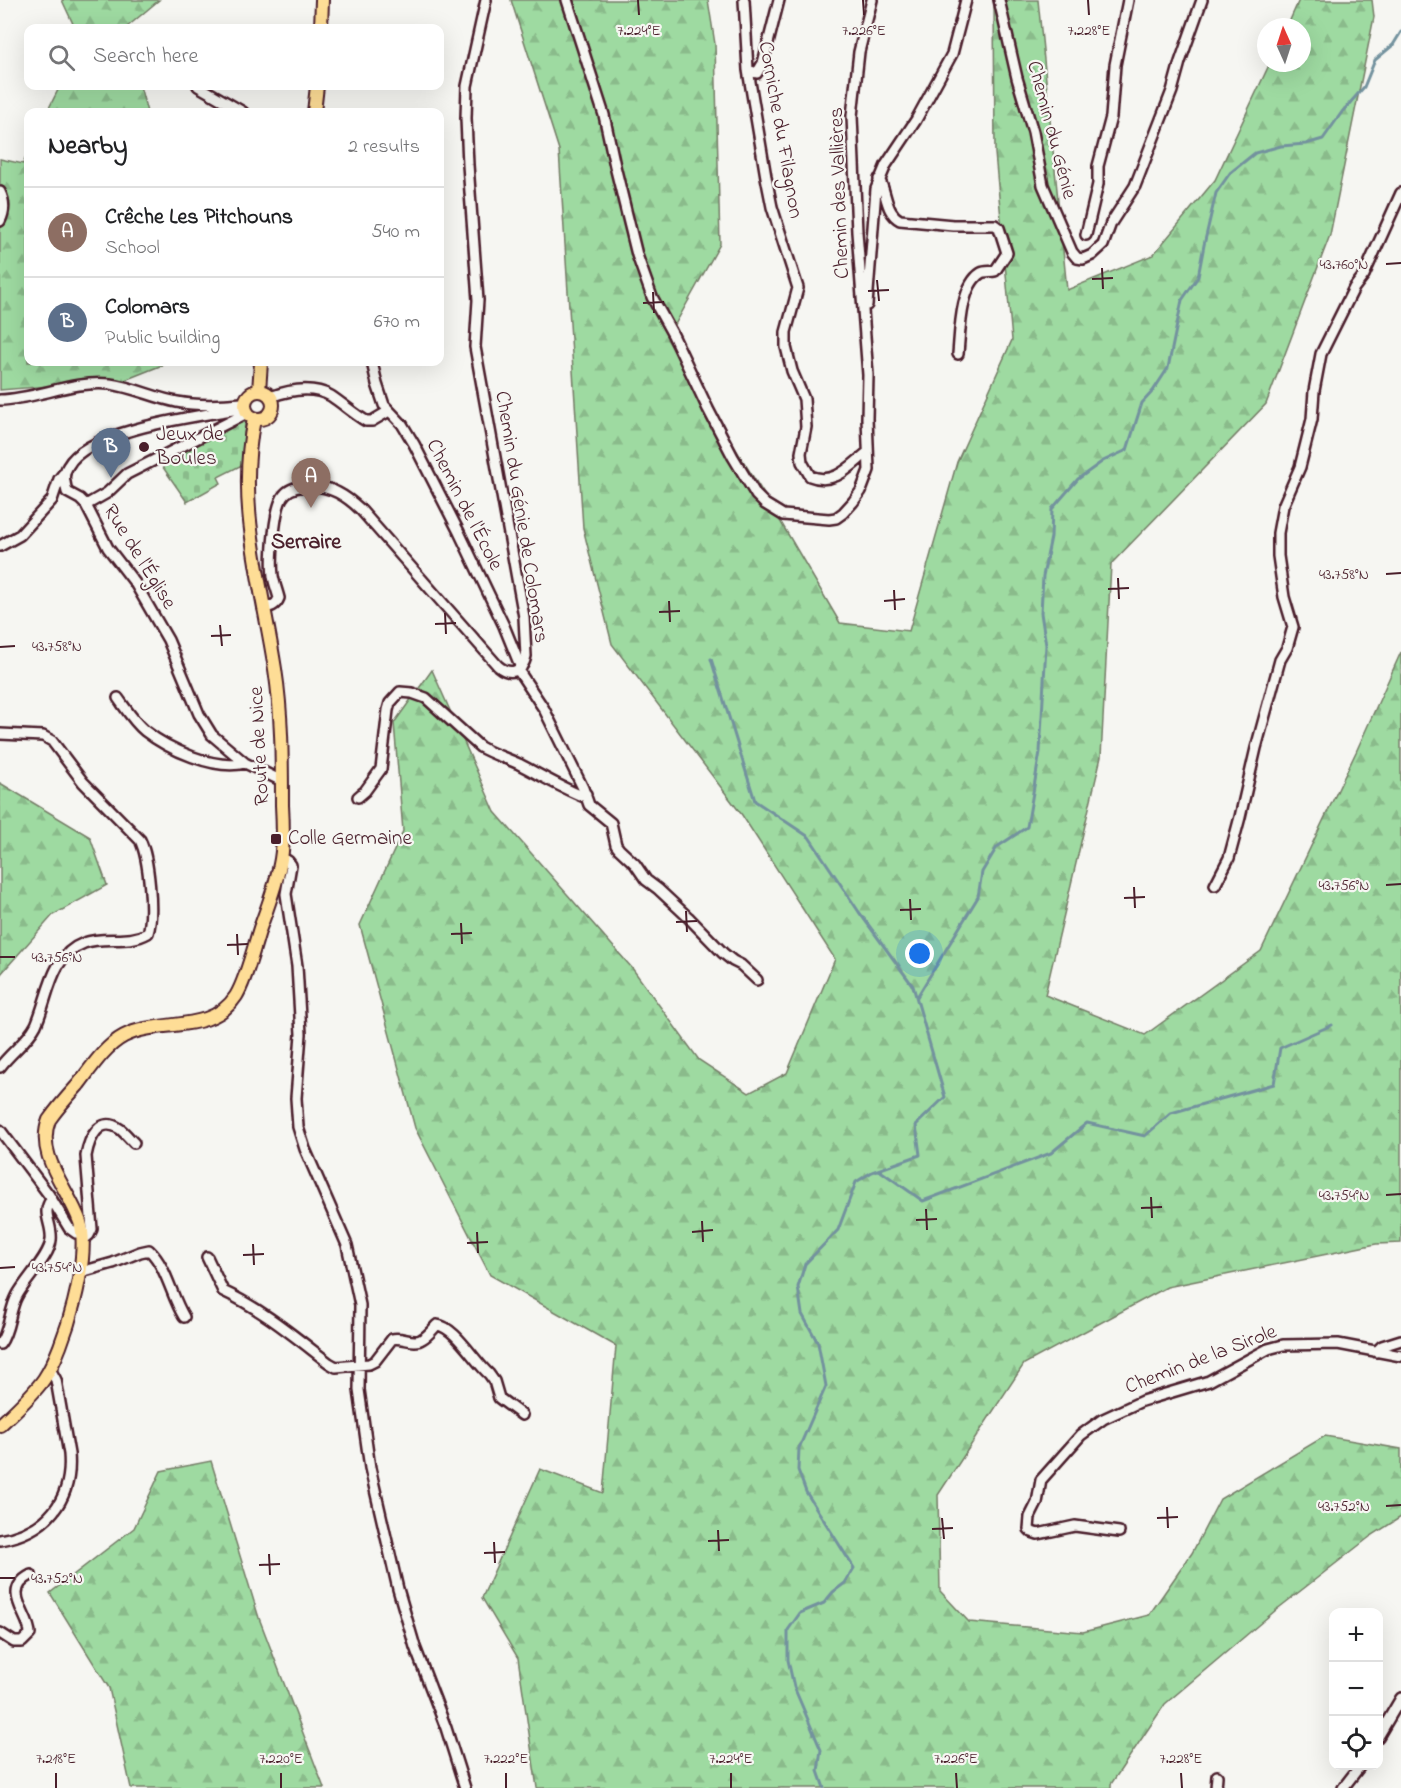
<!DOCTYPE html>
<meta charset="utf-8">
<style>
body{margin:0;font-family:"Indie Flower",sans-serif;background:#f6f6f6;color:#202124}
.controls{position:absolute;right:18px;bottom:18px;display:grid;overflow:hidden;border-radius:12px;box-shadow:0 6px 24px #0002}
.controls button{width:54px;height:54px;display:grid;place-items:center;padding:0;border:0;border-bottom:2px solid #e0e0e0;background:#fff;color:#202124;font:30px sans-serif}
.compass{position:absolute;left:1257px;top:18px;width:54px;height:54px;border-radius:50%;background:#fff;box-shadow:0 6px 24px #0002;rotate:357deg}
.you{position:absolute;left:920px;top:954px;width:21px;height:21px;margin:-15px;border:4px solid #fff;border-radius:50%;background:#1a73e8;box-shadow:0 0 0 9px #1a73e833}
.badge{display:grid;place-items:center;width:39px;height:39px;border-radius:50%;background:#d93025;color:#fff;font-size:20px;font-weight:700}
.pin{position:absolute;translate:-50% -50px;filter:drop-shadow(0 2px 3px #0008)}
.pin::after{content:'';position:absolute;top:32px;width:21px;height:18px;background:inherit;clip-path:polygon(0 0,100% 0,50% 100%)}
.list{margin:0;padding:0;list-style:none}
h2{display:flex;justify-content:space-between;align-items:center;height:78px;margin:0;padding:0 24px;font-size:26px}
h2 small{font-size:20px;font-weight:400;color:#757577}
.list li{display:grid;grid-template-columns:39px 1fr auto;gap:18px;align-items:center;box-sizing:border-box;height:90px;padding:0 24px;border-top:2px solid #e0e0e0}
.list b{display:block;font-size:22px;white-space:nowrap}
.list p{margin:0;font-size:20px;white-space:nowrap;color:#757577}
.list em{font-size:20px;font-style:normal;color:#757577}
.icon{flex:none;width:33px;height:33px;fill:none;stroke:currentColor;stroke-width:2;stroke-linecap:round;stroke-linejoin:round}
.map{position:relative;flex:none;width:1401px;height:1788px;overflow:hidden}
.search{position:absolute;background:#fff;box-shadow:0 6px 24px #0002;left:24px;top:24px;width:420px;height:66px;display:flex;align-items:center;gap:15px;box-sizing:border-box;padding:0 21px;border-radius:12px;color:#757577;font-size:22px}
.panel{position:absolute;background:#fff;box-shadow:0 6px 24px #0002;left:24px;top:108px;width:420px;height:258px;border-radius:12px}
.map>svg:first-child{display:block}
.forest{fill:url(#forest-firs);stroke:#747c66;stroke-width:1.5}
.cemetery{fill:url(#cemetery-stones);stroke:#747c66;stroke-width:1.5}
.lines{fill:none;stroke-linecap:round;stroke-linejoin:round}
.stream{stroke:#73929e;stroke-width:3}
.minor-casing{stroke:#4a1f2b;stroke-width:14}
.major-casing{stroke:#4a1f2b;stroke-width:16}
.minor{stroke:#f6f6f2;stroke-width:9}
.major{stroke:#fedd96;stroke-width:12}
.ticks{fill:none;stroke:#4a1f2b;stroke-width:2}
.poi-dot{fill:#4a1f2b;stroke:#f6f6f2;stroke-width:2}
.labels{text-anchor:middle;dominant-baseline:central;stroke-width:4.5;stroke-linejoin:round;paint-order:stroke}
.street-label{font-size:21px;fill:#4a1f2b;stroke:#f6f6f2}
.poi-label{font-size:21px;fill:#4a1f2b;stroke:#f6f6f2;text-anchor:start}
.neighbourhood-label{font-size:22px;font-weight:bold;fill:#4a1f2b;stroke:#f6f6f2}
.ticks-label{font-size:15px;text-anchor:middle;fill:#4a1f2b;stroke:#f6f6f2;stroke-width:4.5;stroke-linejoin:round;paint-order:stroke}
</style>
<div class="map">
<svg width="1401" height="1788" viewBox="0 0 1401 1788">
<defs>
<pattern id="forest-firs" width="22" height="20" patternUnits="userSpaceOnUse" patternTransform="scale(1.5)"><rect width="22" height="20" fill="#9edaa1"/><path d="M5 1l3.5 6h-7zM16 11l3.5 6h-7z" fill="#8abb8b"/></pattern>
<pattern id="cemetery-stones" width="16" height="16" patternUnits="userSpaceOnUse" patternTransform="scale(1.5)"><rect width="16" height="16" fill="#9edaa1"/><path d="M2 7V4a2 2 0 0 1 4 0v3zM10 15v-3a2 2 0 0 1 4 0v3z" fill="#8abb8b"/></pattern>
</defs>
<rect width="100%" height="100%" fill="#f6f6f2"/>
<filter id="ink" filterUnits="userSpaceOnUse"><feTurbulence type="fractalNoise" baseFrequency=".0167" numOctaves="2"/><feDisplacementMap in="SourceGraphic" scale="12" xChannelSelector="R" yChannelSelector="G"/><feConvolveMatrix kernelMatrix="1 2 1 2 8 2 1 2 1" color-interpolation-filters="sRGB"/></filter>
<g filter="url(#ink)">
<path class="forest" d="M62,0H159L127,27V28H75Z
M511,0H708L715,44L720,244L667,339L772,507L840,623L909,631L957,462L1012,340L995,153L994,0H1038L1067,290L1153,255L1215,180L1270,63H1302V27H1287L1299,0H1372L1374,17L1330,235L1266,404L1111,564L1101,757L1045,995L1145,1035L1261,951L1356,752L1401,652V1243L1376,1244L1167,1287L1024,1364L938,1495L940,1591L969,1622L1083,1632L1149,1615L1192,1553L1220,1499L1325,1436L1401,1449V1517L1371,1536L1276,1610L1165,1704L1111,1784V1788H537L518,1658L482,1598L540,1469L603,1493L616,1346L490,1275L415,1128L360,925L403,831L394,723L432,670L495,812L632,968L699,1060L749,1093L787,1073L835,959L742,815L612,644L583,528L559,150Z
M60,86H140L147,112H47Z
M28,152V362H170L125,380L0,390V159L23,164Z
M0,783L90,837L107,885L53,915L0,975Z
M211,1461L259,1618L324,1788H131L109,1688L50,1593L134,1528L161,1471Z"/>
<path class="cemetery" d="M243,421L245,422L242,465L218,477L221,483L187,502L160,463Z"/>
<g class="lines">
<path class="stream" d="M711,659L755,801L809,837L859,912L913,986L945,1097L916,1125L920,1155L872,1172L856,1182L838,1230L805,1264L798,1287L802,1314L818,1343L826,1386L799,1448L798,1470L806,1492L854,1568L845,1583L833,1592L824,1603L800,1613L788,1630V1660L794,1687L821,1750L818,1771L824,1788
M917,997L978,897L982,872L997,847L1027,827L1040,752L1046,645L1041,613L1043,576L1051,537L1052,509L1078,479L1103,461L1127,450L1142,403L1153,391L1168,368L1182,300L1198,277L1204,245L1216,193L1230,173L1255,153L1281,146L1306,144L1323,139L1342,112L1364,87L1375,60L1393,45L1401,32
M879,1170L923,1201L1051,1153L1087,1123L1145,1136L1171,1113L1274,1084L1280,1048L1332,1025"/>
<defs>
<path id="minor" d="M567,0L604,115L615,166L637,255L652,297L673,335L708,409L733,457L756,495L765,504L783,515L829,519L836,518L843,513L853,502L861,491L869,470L867,418L868,375L857,232L852,116L859,52L872,0
M744,0L748,70L766,177L772,207L798,288L786,332V347L792,371L804,399L806,427L801,453L802,462L810,476C835,486 850,466 868,452
M999,0L1017,78L1033,132L1043,185L1072,252L1077,258L1083,259L1092,255L1103,245L1111,223L1135,186L1172,91L1180,62L1202,0
M748,70L757,73L763,63L779,0
M198,86L243,112
M879,179C887,192 885,212 900,220L953,225H995L999,228L1007,253L995,271C991,272 985,271 981,273C960,286 960,333 958,354
M0,192C5,202 5,211 0,221
M1086,235L1098,184V166L1111,117L1115,65L1128,0
M867,305L876,189L886,165L916,120L952,54L966,0
M372,362L377,384L384,405L402,424L414,444L459,532L504,626L521,668
M270,397C289,390 313,386 331,396C343,404 354,414 366,421H372L389,411
M0,400C37,399 72,380 110,384C133,387 155,398 177,402C198,406 221,405 242,403
M245,408C205,415 87,429 68,466C62,475 65,482 67,492L80,499L86,505L108,548L135,583L168,640L199,714L212,735L245,763L282,781
M86,505L107,493L127,474L247,413
M0,546L20,535L52,500L59,479L63,474
M263,608C270,607 276,606 279,598C277,590 274,583 273,576C271,560 274,504 285,494C291,487 303,486 311,486C331,486 346,496 360,509L498,666C510,676 523,672 526,656L524,617L475,347L478,300L468,165L466,118L467,86L486,0
M518,670L544,709L583,788L589,805L611,823L616,845L619,849L635,864L646,880L658,889L688,917L723,953L733,961L741,965L757,980
M118,698C126,709 134,722 145,731C168,749 215,771 245,763
M0,734L43,736L52,741L83,782L140,840C149,858 154,914 148,933C127,945 105,935 84,943C50,956 49,996 36,1025C28,1041 11,1052 0,1067
M358,797L365,791L381,769L388,710L390,703L400,692L412,693L426,698L480,747C492,754 506,758 519,764C540,775 560,787 582,796L586,794
M282,858L288,861L291,865L286,894L297,966L301,1034L296,1098L298,1127L305,1149L347,1245L360,1305L359,1390L370,1468L398,1589L415,1647L446,1728L465,1788
M1215,885L1229,858L1240,817L1256,748L1280,660L1287,648L1293,627L1284,597L1278,556V533L1283,506L1300,467L1312,419L1314,391L1321,354L1354,288L1364,275L1401,193
M0,1130L49,1195L69,1228L76,1233H82
M83,1240L89,1235L92,1229L86,1156C89,1139 99,1115 120,1129C125,1133 130,1139 134,1143
M207,1257L223,1291C262,1309 295,1337 329,1363L336,1367L369,1364L375,1361L392,1339C402,1336 414,1345 422,1339C428,1336 433,1329 437,1325C454,1326 475,1362 489,1374L494,1381L499,1398L522,1415
M81,1272L113,1263L140,1252L149,1250C167,1267 171,1296 184,1317
M0,1344C10,1330 9,1311 17,1296C25,1280 50,1256 51,1240C53,1225 41,1213 51,1200
M1376,1352L1382,1346L1401,1340
M1119,1532L1075,1526L1038,1534L1032,1532L1029,1529L1030,1517L1037,1503L1041,1480L1081,1435L1103,1419L1142,1401L1209,1381L1268,1349L1283,1345L1338,1344L1401,1356
M0,1540C46,1532 73,1501 69,1454L56,1380L50,1369
M0,1633L14,1642H22L30,1634C30,1615 0,1591 31,1575
M1378,1737L1401,1698
M1216,1788L1217,1776
M1343,1788L1360,1766"/>
<path id="major" d="M321,28L322,0
M314,112L317,86
M245 405a14 14 0 1 1 28 0a14 14 0 1 1-28 0Z
M259,391L261,362
M0,1425C15,1411 32,1396 44,1379C65,1348 91,1258 80,1222C69,1189 35,1156 49,1120C58,1107 68,1096 78,1085C91,1068 105,1046 124,1036C159,1018 211,1035 236,996C246,980 254,947 260,928C268,906 277,883 281,859C284,842 283,822 282,805C282,760 282,714 275,669C262,584 236,506 254,419"/>
</defs>
<use href="#minor" class="minor-casing"/>
<use href="#major" class="major-casing"/>
<use href="#minor" class="minor"/>
<use href="#major" class="major"/>
</g>
</g>
<path class="ticks" d="M638,0L639,15M863,0L864,15M1088,0L1089,15M1386,264L1401,263M1102,268L1103,289M1092,279L1113,278M877,280L879,301M868,291L889,290M653,292L654,313M643,303L664,302M1386,574L1401,573M1118,578L1119,599M1108,589L1129,588M894,590L895,610M669,601L670,622M884,601L905,599M659,612L680,611M445,613L446,634M435,624L456,623M220,625L222,646M211,636L231,635M0,647L15,646M1386,885L1401,884M1134,887L1135,908M1124,898L1145,897M910,899L911,920M900,910L921,909M686,911L687,932M676,922L697,921M461,923L462,944M237,934L238,955M451,934L472,933M227,945L248,944M0,957H15M1386,1195L1401,1194M1151,1197L1152,1218M1141,1208L1162,1207M926,1209L927,1230M916,1220L937,1219M702,1221L703,1242M477,1232L478,1253M692,1232L713,1230M467,1243L488,1242M253,1244L254,1265M243,1255L264,1254M0,1268L15,1267M1386,1506L1401,1505M1167,1507L1168,1528M942,1518L944,1539M1157,1518L1178,1517M932,1529L953,1528M718,1530L719,1551M708,1541L729,1540M494,1542L495,1563M484,1553L505,1552M269,1554L270,1575M259,1565L280,1564M0,1578H15M56,1773V1788M281,1773V1788M506,1773V1788M731,1773V1788M956,1773L957,1788M1181,1773L1182,1788"/>
<g class="poi-dot">
<circle cx="144" cy="447" r="6"/>
<rect x="270" y="833" width="12" height="12" rx="3"/>
</g>
<g class="labels">
<g class="street-label">
<text transform="translate(780 130) rotate(80)">Corniche du Filagnon</text>
<text transform="translate(1051 130) rotate(75)">Chemin du Génie</text>
<text transform="translate(840 193) rotate(-92)">Chemin des Vallières</text>
<text transform="translate(464 505) rotate(63)">Chemin de l'École</text>
<text transform="translate(521 517) rotate(81)">Chemin du Génie de Colomars</text>
<text transform="translate(139 557) rotate(58)">Rue de l'Église</text>
<text transform="translate(260 746) rotate(-93)">Route de Nice</text>
<text transform="translate(1201 1360) rotate(-21)">Chemin de la Sirole</text>
</g>
<g class="poi-label">
<text x="156" y="435">Jeux de<tspan x="156" dy="24">Boules</tspan></text>
<text x="288" y="839">Colle Germaine</text>
</g>
<g class="neighbourhood-label">
<text x="306" y="543">Serraire</text>
</g>
</g>
<g class="ticks-label">
<text x="639" y="35">7.224°E</text>
<text x="864" y="35">7.226°E</text>
<text x="1089" y="35">7.228°E</text>
<text x="1344" y="269">43.760°N</text>
<text x="1344" y="579">43.758°N</text>
<text x="57" y="651">43.758°N</text>
<text x="1344" y="890">43.756°N</text>
<text x="57" y="962">43.756°N</text>
<text x="1344" y="1200">43.754°N</text>
<text x="57" y="1272">43.754°N</text>
<text x="1344" y="1511">43.752°N</text>
<text x="57" y="1583">43.752°N</text>
<text x="56" y="1763">7.218°E</text>
<text x="281" y="1763">7.220°E</text>
<text x="506" y="1763">7.222°E</text>
<text x="731" y="1763">7.224°E</text>
<text x="956" y="1763">7.226°E</text>
<text x="1181" y="1763">7.228°E</text>
</g>
</svg>
<div class="controls">
<button>+</button>
<button>−</button>
<button><svg class="icon" aria-label="locate" viewBox="0 0 24 24"><circle cx="12" cy="12" r="6"/><path d="M12 2v4M12 18v4M2 12h4M18 12h4"/></svg></button>
</div>
<svg class="compass" viewBox="-18 -18 36 36"><path d="M0-13l5 13h-10z" fill="#e53935"/><path d="M0 13l5-13h-10z" fill="#757577"/></svg>
<div class="you"></div>
<div class="pin badge" style="left:311px;top:508px;background:#8d6e63">A</div>
<div class="pin badge" style="left:111px;top:478px;background:#5c6f8a">B</div>
<div class="search"><svg class="icon" aria-label="search" viewBox="0 0 24 24"><circle cx="10" cy="10" r="6"/><path d="M15 15l6 6"/></svg>Search here</div>
<section class="panel">
<h2>Nearby<small>2 results</small></h2>
<ul class="list">
<li><span class="badge" style="background:#8d6e63">A</span><div><b>Crêche Les Pitchouns</b><p>School</p></div><em>540 m</em></li>
<li><span class="badge" style="background:#5c6f8a">B</span><div><b>Colomars</b><p>Public building</p></div><em>670 m</em></li>
</ul>
</section>
</div>
